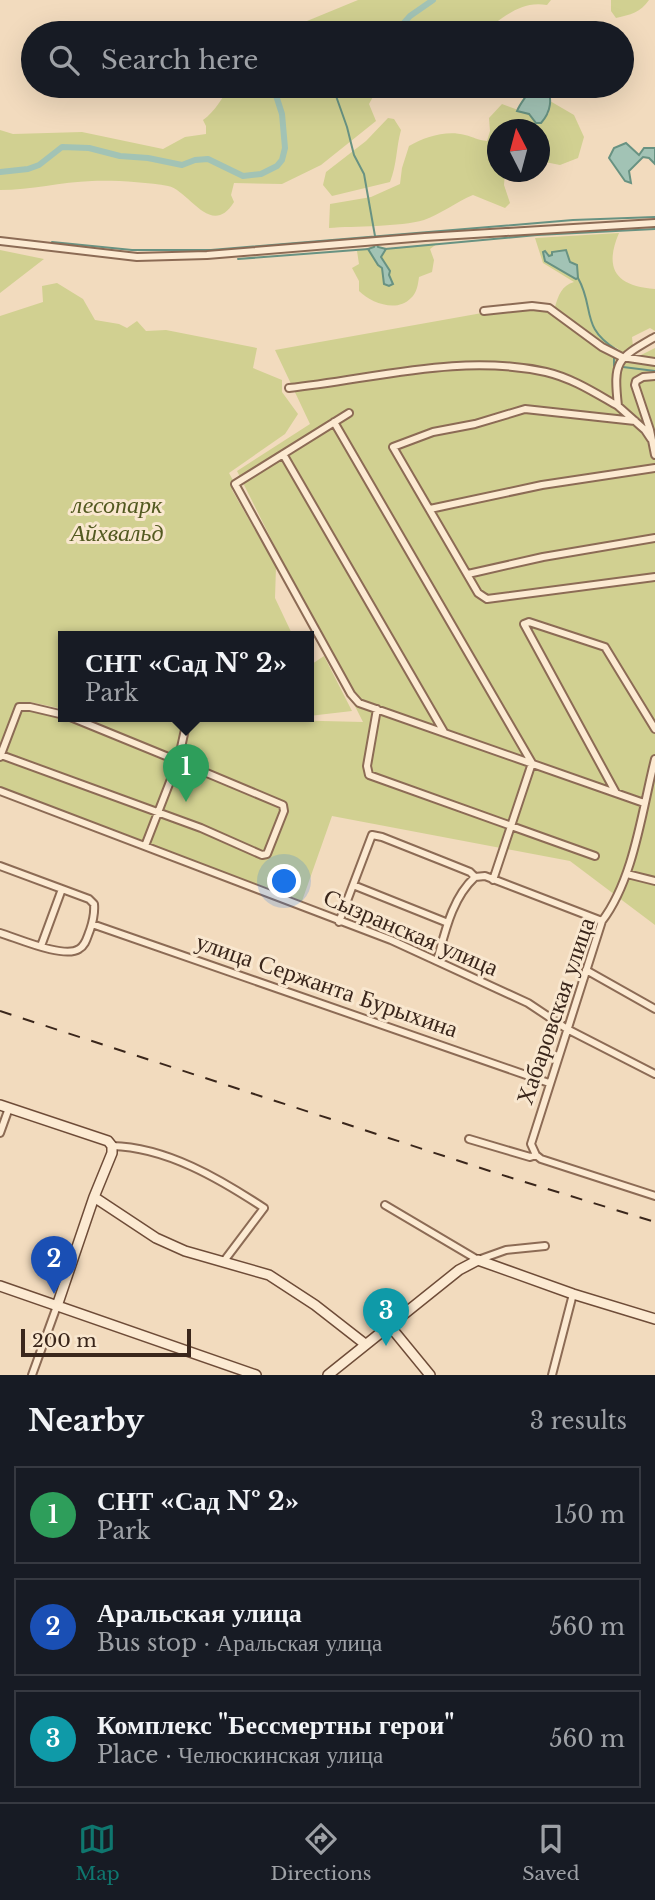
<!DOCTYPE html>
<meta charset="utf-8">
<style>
body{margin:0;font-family:"Libre Baskerville",serif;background:#20242c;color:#f1f3f6}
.compass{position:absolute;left:487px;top:119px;width:63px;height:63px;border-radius:50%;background:#171b24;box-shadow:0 7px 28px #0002;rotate:354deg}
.scale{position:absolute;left:21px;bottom:18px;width:170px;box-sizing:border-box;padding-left:7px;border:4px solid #3a261b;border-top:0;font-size:19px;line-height:24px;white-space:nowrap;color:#3a261b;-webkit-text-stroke:5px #f9e7cf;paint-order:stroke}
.you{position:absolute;left:285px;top:882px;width:24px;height:24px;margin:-18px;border:5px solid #fff;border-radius:50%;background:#1a73e8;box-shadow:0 0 0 10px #1a73e833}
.badge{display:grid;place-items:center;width:46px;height:46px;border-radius:50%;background:#0f766e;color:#fff;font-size:23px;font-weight:700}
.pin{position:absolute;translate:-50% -58px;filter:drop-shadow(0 2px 4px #0008)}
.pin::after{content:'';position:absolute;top:37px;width:24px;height:21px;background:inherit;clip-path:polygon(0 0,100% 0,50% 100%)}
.popup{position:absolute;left:58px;top:631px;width:256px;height:91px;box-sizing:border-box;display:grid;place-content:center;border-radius:0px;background:#171b24;filter:drop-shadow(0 2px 5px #0005);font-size:23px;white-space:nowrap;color:#9ea1a6}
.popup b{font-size:26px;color:#f1f3f6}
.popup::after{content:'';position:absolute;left:50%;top:100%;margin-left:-14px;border:14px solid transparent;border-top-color:#171b24}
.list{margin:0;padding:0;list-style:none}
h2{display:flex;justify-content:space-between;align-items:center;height:91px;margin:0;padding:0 28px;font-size:30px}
h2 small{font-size:23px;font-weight:400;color:#9ea1a6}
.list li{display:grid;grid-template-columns:46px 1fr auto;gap:21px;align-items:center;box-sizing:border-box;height:98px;margin:0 14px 14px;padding:0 14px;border:2px solid #363941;border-radius:0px}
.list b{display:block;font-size:26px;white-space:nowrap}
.list p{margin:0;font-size:23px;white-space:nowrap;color:#9ea1a6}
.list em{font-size:23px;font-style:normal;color:#9ea1a6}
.icon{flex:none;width:38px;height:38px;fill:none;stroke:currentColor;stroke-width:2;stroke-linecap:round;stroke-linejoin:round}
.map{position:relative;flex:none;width:655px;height:1375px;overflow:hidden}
.search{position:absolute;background:#171b24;box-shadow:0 7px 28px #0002;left:21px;right:21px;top:21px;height:77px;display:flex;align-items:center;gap:18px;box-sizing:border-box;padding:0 24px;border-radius:38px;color:#9ea1a6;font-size:26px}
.sheet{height:427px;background:#171b24}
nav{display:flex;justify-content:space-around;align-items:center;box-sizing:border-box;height:98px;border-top:2px solid #363941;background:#171b24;font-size:19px;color:#9ea1a6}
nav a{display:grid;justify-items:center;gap:4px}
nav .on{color:#0f766e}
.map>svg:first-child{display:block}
.green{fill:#d1d091}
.water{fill:#a2c3b5;stroke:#689282;stroke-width:2}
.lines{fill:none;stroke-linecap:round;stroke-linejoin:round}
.stream{stroke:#689282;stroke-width:2}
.canal{stroke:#a2c3b5;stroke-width:6}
.street-casing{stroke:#8c6b55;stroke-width:10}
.secondary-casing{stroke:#6e4c38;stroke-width:12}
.street{stroke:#fcead2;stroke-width:6}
.secondary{stroke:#fcead2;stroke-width:9}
.rail{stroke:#3a261b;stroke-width:2;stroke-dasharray:12 12;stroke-linecap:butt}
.labels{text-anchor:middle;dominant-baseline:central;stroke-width:6;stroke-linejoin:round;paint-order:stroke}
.park-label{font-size:24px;font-style:italic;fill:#525920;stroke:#f9e7cf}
.street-label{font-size:24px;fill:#3a261b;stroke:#f9e7cf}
</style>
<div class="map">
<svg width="655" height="1375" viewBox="0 0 655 1375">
<rect width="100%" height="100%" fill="#f2dbbe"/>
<path class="green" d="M358,0H551L547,5C516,0 503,22 478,32C471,34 463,33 456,33L453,31L450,33H274H293L307,21Z
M611,0H649C641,12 630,15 616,18L611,11Z
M231,86H379L369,104L376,121L321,165L282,184L234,183L231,195L234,202C211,239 189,190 168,186C147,182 112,180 92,181C61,182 31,190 0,190V130L13,134L82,132L163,149L185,137L206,134V126L203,120C215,112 222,97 231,86Z
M550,101L574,115L584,137L578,158L560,165L540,161V130H498V172H505L504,185L510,203L505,208L473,195C456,202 441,214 424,220C400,227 354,226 329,228L330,204L371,197L400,184L402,168L409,146C425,137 446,130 465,135C474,137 477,140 487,141L490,131L489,118L502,104L529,114L537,123L542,122L549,113Z
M388,118L394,119L401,130C396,148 397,165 390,182L332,196L323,185L326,172L366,141Z
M619,233C604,268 615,286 655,289V331L650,328L632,337L633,347L623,354L617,348L604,344L558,311L555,307C558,296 562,285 574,282L543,263L535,238Z
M376,241L378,247L385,249L438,243L430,249L434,260L432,272L419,277C418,284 417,293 411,298C397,313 371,303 359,291V281L352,268L359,264L357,251L373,247Z
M0,250L44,259L0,293Z
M57,283L83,299L95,320L119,324L127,328L137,321L146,331L166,330L257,348L253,368L282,380V392L298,414L285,434L229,473L235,484L232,490L276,567L275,598L293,636H64L63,709L30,702L18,703L63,713L64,716L212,719L202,716H307L282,720L363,722L237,471L310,424L275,350L538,303L625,363L655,348V925L570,861L332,816L302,901L0,788V747L17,703L0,744V316L43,302L42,286Z
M324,656L352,711L309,716V666Z"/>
<path class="water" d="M531,86H546C553,98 551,112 541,123H536L529,114L517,111C521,101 528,96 531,86Z
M626,143L639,155L644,148H655V164L649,158L643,157L629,171L631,183L625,181L609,158L614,148Z
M376,241L378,247L386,249L381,257L390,271L389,275L393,284L389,286L384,284L382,268L378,265L368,249L374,247Z
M566,250L570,262L577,265L578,278L576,279L545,261L543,252L545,251L549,256L552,255V252Z"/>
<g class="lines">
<path class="stream" d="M335,86L336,96L347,127L354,155L364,174L375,236
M52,242L132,250H211L573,220L655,217
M385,249L537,235L655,229
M238,259L369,249
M578,278C595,308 580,328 617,350
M614,357V366
M623,367L655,371"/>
<path class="canal" d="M395,33L410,16L433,0
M0,172L28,169L39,165L62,147L89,148L120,156L148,158L182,165L195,160L208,159L243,176L261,174L277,166L282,160L285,148L282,114L273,86"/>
<defs>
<path id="street" d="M0,241L137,257L207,255L425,237L655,223
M484,311L532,306L549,308L602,347L622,357L655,362
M655,376L643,377L636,381L635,385L650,430L655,455
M289,388C374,379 460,353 546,372C572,378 595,393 618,406
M349,413L235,484L351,694L359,703L644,803
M635,421L525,409L475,424L433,432L393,447L478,593L487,599L655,577
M334,422L532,763L493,880
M651,439L645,430L618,406C613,360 617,359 655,337
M283,454L444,732
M430,509L542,485L655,468
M468,574L543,557L655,538
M377,709L367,766L369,775L595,856
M68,716L178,761L145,846
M1,755L201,828L262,855L267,854L284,811L283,805L178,761L186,725
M0,757L19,707H30L64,715
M655,759C642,810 634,879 602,921L531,1144L536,1155L541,1159L655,1196
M0,791L391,940L528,1003L567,1029L655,1074
M616,793L524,624L529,622L605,647L655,729
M0,866L89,899L94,904C95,914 93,921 90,930C87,937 86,945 79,949C64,959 17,938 0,933
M627,874L655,881
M353,885L448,923
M339,922L372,835L382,837L445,862L470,872L475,877
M92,924L549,1083
M41,946L62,889
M437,961C445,932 452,898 475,877L485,876L602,921
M586,970L655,1009
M0,1133L9,1108
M469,1139L530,1157L536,1155
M112,1146C166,1147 220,1179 264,1208L224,1261
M385,1205L478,1260L506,1250L545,1246
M32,1375L57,1306
M552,1375L573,1294"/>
<path id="secondary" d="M0,1105L108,1141L112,1146V1153L94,1197L57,1306
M94,1197L156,1238L185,1251L269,1275L315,1305L365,1344
M0,1286L256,1375
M389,1325L430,1375
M328,1375L459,1270L478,1260L573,1294L655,1319"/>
</defs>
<use href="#street" class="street-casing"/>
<use href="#secondary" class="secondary-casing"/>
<use href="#street" class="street"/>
<use href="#secondary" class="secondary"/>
<path class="rail" d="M0,1011L499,1174L655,1222"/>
</g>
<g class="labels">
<g class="park-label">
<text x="117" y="504">лесопарк<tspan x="117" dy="28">Айхвальд</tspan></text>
</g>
<g class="street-label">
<text transform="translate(411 932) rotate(23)">Сызранская улица</text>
<text transform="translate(327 985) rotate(19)">улица Сержанта Бурыхина</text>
<text transform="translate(555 1011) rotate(-71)">Хабаровская улица</text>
</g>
</g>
</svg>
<svg class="compass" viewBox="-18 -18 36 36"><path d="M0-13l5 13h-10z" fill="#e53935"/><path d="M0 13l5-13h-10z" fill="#9ea1a6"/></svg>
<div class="scale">200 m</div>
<div class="you"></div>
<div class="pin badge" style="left:186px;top:802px;background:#2e9e5b">1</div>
<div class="popup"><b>СНТ «Сад № 2»</b>Park</div>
<div class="pin badge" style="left:54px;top:1294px;background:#1a4fb4">2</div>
<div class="pin badge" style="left:386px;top:1346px;background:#0f9aa8">3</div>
<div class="search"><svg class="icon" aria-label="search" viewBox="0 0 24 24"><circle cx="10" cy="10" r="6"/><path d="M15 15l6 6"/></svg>Search here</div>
</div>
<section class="sheet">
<h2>Nearby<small>3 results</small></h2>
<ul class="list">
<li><span class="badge" style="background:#2e9e5b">1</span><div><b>СНТ «Сад № 2»</b><p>Park</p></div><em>150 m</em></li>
<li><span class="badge" style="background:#1a4fb4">2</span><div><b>Аральская улица</b><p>Bus stop · Аральская улица</p></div><em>560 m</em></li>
<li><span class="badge" style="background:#0f9aa8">3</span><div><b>Комплекс &quot;Бессмертны герои&quot;</b><p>Place · Челюскинская улица</p></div><em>560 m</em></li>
</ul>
</section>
<nav>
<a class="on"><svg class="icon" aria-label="map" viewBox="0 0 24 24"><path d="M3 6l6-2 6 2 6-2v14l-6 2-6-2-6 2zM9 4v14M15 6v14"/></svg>Map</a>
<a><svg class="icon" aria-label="directions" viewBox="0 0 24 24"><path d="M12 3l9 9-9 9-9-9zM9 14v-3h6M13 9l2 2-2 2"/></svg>Directions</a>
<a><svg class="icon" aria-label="saved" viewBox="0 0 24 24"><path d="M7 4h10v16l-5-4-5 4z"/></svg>Saved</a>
</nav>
